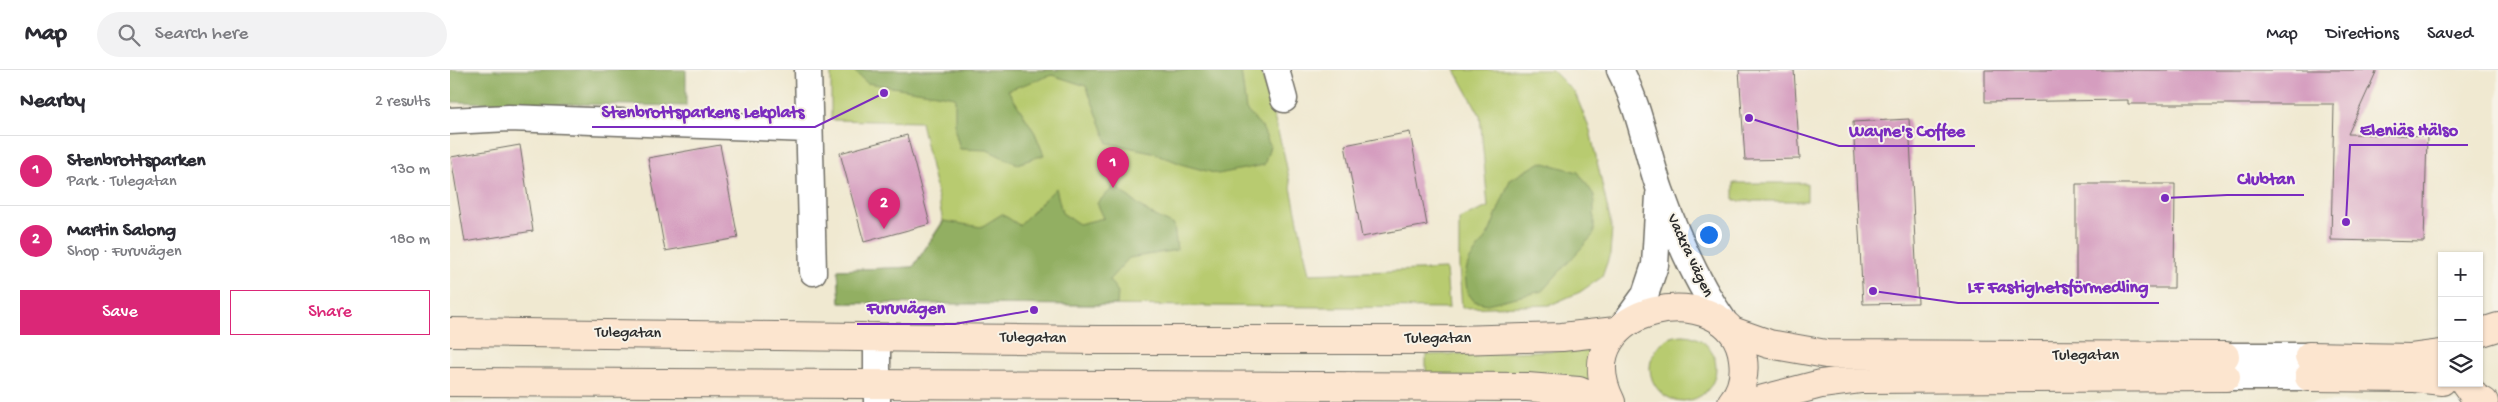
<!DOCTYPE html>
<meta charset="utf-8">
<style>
body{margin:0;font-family:"Gochi Hand",sans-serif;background:#f2f2f3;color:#2b2b33}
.controls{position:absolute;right:15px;bottom:15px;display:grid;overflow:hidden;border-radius:0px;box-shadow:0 1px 4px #0004}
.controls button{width:45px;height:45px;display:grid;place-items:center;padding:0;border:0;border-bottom:1px solid #e1e1e2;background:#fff;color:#2b2b33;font:25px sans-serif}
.you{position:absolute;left:1258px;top:164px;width:18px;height:18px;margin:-12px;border:4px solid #fff;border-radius:50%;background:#1a73e8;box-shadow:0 0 0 8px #1a73e833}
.badge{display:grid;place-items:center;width:32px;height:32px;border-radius:50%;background:#db2777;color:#fff;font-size:16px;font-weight:700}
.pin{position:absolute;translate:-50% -41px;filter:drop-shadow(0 1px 2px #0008)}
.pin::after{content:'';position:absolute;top:26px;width:18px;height:15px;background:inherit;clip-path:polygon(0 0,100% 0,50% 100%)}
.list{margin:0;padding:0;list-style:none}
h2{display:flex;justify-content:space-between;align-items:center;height:65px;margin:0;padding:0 20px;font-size:21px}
h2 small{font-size:16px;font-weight:400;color:#7c7c81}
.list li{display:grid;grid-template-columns:32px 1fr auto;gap:15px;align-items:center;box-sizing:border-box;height:70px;padding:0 20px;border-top:1px solid #e1e1e2}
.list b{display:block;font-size:19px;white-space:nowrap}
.list p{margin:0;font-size:16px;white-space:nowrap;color:#7c7c81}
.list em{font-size:16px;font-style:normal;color:#7c7c81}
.actions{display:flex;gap:10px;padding:15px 20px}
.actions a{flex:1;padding:11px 0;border:1px solid #db2777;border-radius:0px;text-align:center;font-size:18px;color:#db2777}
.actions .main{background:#db2777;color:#fff}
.icon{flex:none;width:28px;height:28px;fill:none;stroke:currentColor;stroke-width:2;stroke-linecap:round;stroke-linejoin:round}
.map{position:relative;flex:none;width:2048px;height:332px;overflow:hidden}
header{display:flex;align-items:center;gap:30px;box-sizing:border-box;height:70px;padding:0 25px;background:#fff;border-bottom:1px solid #e1e1e2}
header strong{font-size:24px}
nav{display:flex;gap:28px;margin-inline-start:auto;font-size:18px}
.search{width:350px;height:45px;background:#f2f2f3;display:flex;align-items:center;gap:12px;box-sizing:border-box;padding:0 18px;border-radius:28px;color:#7c7c81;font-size:19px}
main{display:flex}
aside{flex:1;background:#fff}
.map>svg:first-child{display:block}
.green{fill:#b8cb6f;stroke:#727b4d}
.forest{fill:#92af62;stroke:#5e6d46}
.building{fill:#d59dbf}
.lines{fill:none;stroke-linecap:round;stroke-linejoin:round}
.street-casing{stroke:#706e65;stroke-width:29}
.secondary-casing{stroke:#706e65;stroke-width:30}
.street{stroke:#fff;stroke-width:26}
.secondary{stroke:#fce5cf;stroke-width:28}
.labels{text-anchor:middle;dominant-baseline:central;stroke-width:4;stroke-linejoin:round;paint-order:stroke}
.street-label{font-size:16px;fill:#2b2b2b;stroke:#f7f3e8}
.leader{fill:none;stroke:#7b2cbf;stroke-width:2}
.callout-dot{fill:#7b2cbf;stroke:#f7f3e8;stroke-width:2}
.callout-label{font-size:18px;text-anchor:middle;font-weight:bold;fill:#7b2cbf;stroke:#f7f3e8;stroke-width:4;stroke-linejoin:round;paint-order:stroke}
</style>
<header>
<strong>Map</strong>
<div class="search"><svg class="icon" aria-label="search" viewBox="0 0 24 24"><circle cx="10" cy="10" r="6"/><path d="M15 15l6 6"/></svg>Search here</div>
<nav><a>Map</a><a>Directions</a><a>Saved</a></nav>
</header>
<main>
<aside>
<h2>Nearby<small>2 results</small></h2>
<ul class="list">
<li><span class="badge">1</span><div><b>Stenbrottsparken</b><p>Park · Tulegatan</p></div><em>130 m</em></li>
<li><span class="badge">2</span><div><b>Martin Salong</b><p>Shop · Furuvägen</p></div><em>180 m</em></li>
</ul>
<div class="actions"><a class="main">Save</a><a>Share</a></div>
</aside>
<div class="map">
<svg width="2048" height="332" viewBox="0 0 2048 332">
<rect width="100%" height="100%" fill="#f7f3e8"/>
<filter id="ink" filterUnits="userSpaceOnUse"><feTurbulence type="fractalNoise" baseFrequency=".02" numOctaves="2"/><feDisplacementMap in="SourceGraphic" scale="10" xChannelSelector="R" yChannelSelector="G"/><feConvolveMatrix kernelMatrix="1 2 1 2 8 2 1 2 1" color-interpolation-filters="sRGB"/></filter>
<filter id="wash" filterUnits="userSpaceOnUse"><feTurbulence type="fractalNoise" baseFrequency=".0096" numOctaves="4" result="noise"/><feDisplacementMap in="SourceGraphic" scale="20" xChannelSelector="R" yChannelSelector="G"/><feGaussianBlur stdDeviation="1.12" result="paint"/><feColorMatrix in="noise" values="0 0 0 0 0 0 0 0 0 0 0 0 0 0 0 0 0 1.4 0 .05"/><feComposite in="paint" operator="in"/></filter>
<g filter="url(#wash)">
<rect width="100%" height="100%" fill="#f0e9d1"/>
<path class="green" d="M381,0H811L834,84L859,204L996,199L999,238L390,233L388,200L463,197L493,151L471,52L381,50Z
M1005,0H1102L1125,23L1140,60L1162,159L1160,184L1152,207L1130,222L1100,235L1012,238L1009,197V149L1038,137L1030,45Z
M1284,113H1357V131H1284Z
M1200 298a33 33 0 1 1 66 0a33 33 0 1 1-66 0Z
M1145,279L1146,312L976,310V285Z"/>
<path class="forest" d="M0,0H236V36L0,32Z
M403,0H791L796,40L812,57L820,76L814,95L768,104L734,95L702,82L658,73L636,16L602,5L558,20L585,63L594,85L567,94L537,80L510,79L505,61V27L417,13Z
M1091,92L1128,102L1144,125V164L1092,221L1037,234L1024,231L1017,222L1015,204L1019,191L1039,163L1060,110Z
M665,116L699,143L724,155L727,180L679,188L659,210L668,222L667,235L390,233L388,200L463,197L494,151L531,157L552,144L569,155L606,118L612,143L629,154L654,148L647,133Z"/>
<g id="blocks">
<path class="building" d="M1289,0H1344L1350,89L1295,90Z
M1535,0H1927L1898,64L1977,66L1974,172L1881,170L1884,34H1678V30L1535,32Z
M1459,49L1468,233L1413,234L1403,52Z
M960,62L977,155L912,167L895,75Z
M457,65L480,154L414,172L390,83Z
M70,75L83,161L15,172L1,87Z
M270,75L288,168L215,181L198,88Z
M1626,114H1725L1724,218H1626Z"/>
</g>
</g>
<g filter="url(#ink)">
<use href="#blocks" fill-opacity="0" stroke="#706e65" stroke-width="1"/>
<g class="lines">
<defs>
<path id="street" d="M358,0L363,202
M826,0L834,29
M1170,0C1190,38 1196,80 1210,120C1225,162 1247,213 1273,250
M0,51L59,48L358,59
M1174,254L1195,225L1205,195L1209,125
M427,267V332
M1775,286H1859
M1776,307H1859"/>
<path id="secondary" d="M1282,261L1319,274L1376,284L1775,286
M0,262L648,270H1007L1112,267L1166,261
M2029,263L2048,257
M1859,286L1961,288L1992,284
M1859,307L1965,308L1992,311
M0,312L1077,317L1129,321L1154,332
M2015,313L2025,327L2034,332
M1161,332C1111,233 1284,203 1293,289C1295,304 1292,320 1282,332
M1302,332L1371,314L1410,309L1776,307"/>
</defs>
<use href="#street" class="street-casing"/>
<use href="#secondary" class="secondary-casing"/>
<use href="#street" class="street"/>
<use href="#secondary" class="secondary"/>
</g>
</g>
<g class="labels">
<g class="street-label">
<text transform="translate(1239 186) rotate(65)">Vackra vägen</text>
<text transform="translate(178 264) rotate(1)">Tulegatan</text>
<text transform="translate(583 269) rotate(1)">Tulegatan</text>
<text x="988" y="269">Tulegatan</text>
<text x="1636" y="286">Tulegatan</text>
</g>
</g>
<path class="leader" d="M434 23L365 57H142M1896 152L1900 75H2018M1299 48L1389 76H1525M1715 128L1777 125H1854M1423 221L1508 233H1709M584 240L505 254H407"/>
<g class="callout-dot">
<circle cx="434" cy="23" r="5"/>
<circle cx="1896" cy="152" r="5"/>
<circle cx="1299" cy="48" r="5"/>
<circle cx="1715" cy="128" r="5"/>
<circle cx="1423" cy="221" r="5"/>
<circle cx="584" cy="240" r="5"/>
</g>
<g class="callout-label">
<text x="253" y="47">Stenbrottsparkens Lekplats</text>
<text x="1959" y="65">Eleniäs Hälso</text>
<text x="1457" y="66">Wayne's Coffee</text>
<text x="1816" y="114">Clubtan</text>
<text x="1608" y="222">LF Fastighetsförmedling</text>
<text x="456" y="243">Furuvägen</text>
</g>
</svg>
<div class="controls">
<button>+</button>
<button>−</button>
<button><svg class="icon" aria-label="layers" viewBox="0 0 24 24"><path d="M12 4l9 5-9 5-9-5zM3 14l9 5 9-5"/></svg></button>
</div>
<div class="you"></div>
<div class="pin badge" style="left:663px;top:118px">1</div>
<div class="pin badge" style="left:434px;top:159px">2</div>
</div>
</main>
